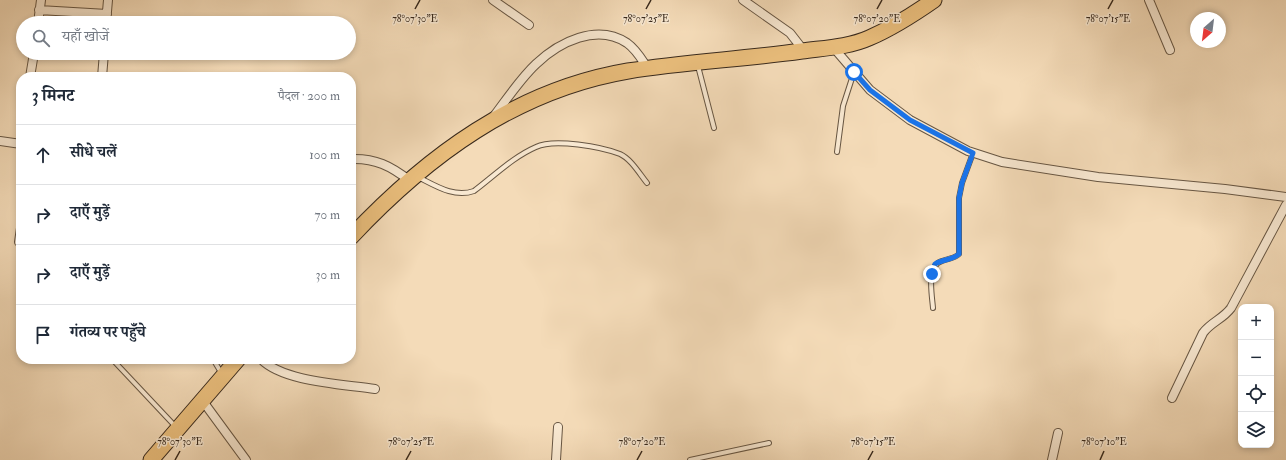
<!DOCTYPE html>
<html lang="hi">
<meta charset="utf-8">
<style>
body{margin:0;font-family:"IM FELL Double Pica","Noto Serif Devanagari",serif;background:#f6f6f7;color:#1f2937}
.controls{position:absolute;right:12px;bottom:12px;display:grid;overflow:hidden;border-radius:8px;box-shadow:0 2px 6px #0003}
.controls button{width:36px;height:36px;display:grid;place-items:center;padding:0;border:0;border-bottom:1px solid #e0e1e3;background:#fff;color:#1f2937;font:20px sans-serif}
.compass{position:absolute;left:1190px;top:12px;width:36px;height:36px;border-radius:50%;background:#fff;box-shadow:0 2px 6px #0003;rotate:208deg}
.stop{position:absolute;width:12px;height:12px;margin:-9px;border:3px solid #1a73e8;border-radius:50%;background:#fff}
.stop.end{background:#1a73e8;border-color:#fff;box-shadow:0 1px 4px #0008}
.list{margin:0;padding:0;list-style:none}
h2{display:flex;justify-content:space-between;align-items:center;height:52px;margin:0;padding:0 16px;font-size:17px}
h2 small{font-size:13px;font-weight:400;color:#747a83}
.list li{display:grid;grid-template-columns:26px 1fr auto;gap:12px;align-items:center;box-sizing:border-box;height:60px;padding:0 16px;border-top:1px solid #e0e1e3}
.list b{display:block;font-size:15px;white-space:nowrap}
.list em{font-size:13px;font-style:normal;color:#747a83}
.icon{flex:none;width:22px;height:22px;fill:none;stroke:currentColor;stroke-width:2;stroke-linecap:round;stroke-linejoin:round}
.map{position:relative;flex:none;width:1286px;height:460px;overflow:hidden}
.search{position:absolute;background:#fff;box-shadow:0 2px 6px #0003;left:16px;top:16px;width:340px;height:44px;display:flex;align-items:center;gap:10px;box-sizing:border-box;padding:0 14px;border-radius:22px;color:#747a83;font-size:15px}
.panel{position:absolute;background:#fff;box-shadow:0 2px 6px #0003;left:16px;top:72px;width:340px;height:292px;border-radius:16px}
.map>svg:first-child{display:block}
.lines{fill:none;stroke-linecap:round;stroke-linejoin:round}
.lane-casing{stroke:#675643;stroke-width:6}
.street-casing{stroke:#675643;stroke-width:10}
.highway-casing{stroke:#38291c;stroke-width:17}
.lane{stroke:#f8e8d1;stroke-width:4}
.street{stroke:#f8e8d1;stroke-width:8}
.highway{stroke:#eabe7c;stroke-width:15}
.route{stroke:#1a73e8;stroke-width:5}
.ticks{fill:none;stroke:#38291c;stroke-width:1.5}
.ticks-label{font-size:10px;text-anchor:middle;fill:#38291c;stroke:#f8e8d1;stroke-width:3;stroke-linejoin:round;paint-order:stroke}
</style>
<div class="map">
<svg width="1286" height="460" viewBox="0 0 1286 460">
<rect width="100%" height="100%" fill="#f4dbb8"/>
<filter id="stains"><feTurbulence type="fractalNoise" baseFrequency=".005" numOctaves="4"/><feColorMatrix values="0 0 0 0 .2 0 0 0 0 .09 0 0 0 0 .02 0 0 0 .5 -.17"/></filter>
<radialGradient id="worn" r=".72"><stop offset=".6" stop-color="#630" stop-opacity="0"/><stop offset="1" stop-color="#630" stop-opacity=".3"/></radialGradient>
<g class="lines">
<defs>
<path id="lane" d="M698,66L714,128
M837,152L843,106L854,72
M418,177C436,186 454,198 474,191C494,176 513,157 536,147C554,138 602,147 620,154C631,159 639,173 647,183
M933,308C932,295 926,265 942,261C949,258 954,259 959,254V198L962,183L973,153
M112,359L175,426
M213,359L222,374
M690,460L769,443"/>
<path id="street" d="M493,0L529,25
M743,0L790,33L804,51
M1149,0L1170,50
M39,10L107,14
M38,23L41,0
M106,23L108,0
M833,47L870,90L910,120L968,151L1002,162L1098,177L1225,189L1286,197
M30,77L34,53
M102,77L104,53
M494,116C507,99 520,79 536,64C559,42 597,23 627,43C637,50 642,60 648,69
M0,141L21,144
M351,159C375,158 391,166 410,181
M19,242L21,228
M261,359C283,382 343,384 375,389
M1172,398L1203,333C1211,322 1223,319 1231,308L1286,205
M202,400L246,460
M556,460L558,427
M1052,460L1058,433"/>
<path id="highway" d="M351,237C427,156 516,90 628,71C685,62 745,59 802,51C824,48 849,47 869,38C892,28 914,14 934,0
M151,460L238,359"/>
</defs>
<use href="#lane" class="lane-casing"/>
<use href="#street" class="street-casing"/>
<use href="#highway" class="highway-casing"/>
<use href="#lane" class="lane"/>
<use href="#street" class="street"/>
<use href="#highway" class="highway"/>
</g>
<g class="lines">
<path class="route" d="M854,72L870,90L910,120L973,153L962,183L959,198V254C953,260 943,259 935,264L932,274"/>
</g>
<path class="ticks" d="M415,9L420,0M646,9L651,0M877,9L882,0M1108,9L1113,0M175,460L180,451M406,460L411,451M637,460L642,451M868,460L873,451M1100,460L1104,451"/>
<g class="ticks-label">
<text x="415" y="22">78°07'30"E</text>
<text x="646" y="22">78°07'25"E</text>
<text x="877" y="22">78°07'20"E</text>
<text x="1108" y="22">78°07'15"E</text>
<text x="180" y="445">78°07'30"E</text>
<text x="411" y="445">78°07'25"E</text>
<text x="642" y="445">78°07'20"E</text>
<text x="873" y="445">78°07'15"E</text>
<text x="1104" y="445">78°07'10"E</text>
</g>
<rect width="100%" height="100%" filter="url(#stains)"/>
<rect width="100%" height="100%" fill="url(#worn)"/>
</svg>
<div class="controls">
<button>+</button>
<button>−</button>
<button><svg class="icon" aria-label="locate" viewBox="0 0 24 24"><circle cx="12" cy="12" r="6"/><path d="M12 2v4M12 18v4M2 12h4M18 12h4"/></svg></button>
<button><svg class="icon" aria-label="layers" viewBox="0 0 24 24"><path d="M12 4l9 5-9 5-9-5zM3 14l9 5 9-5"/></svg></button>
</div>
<svg class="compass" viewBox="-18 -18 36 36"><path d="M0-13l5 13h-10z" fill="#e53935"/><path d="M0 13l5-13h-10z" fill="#747a83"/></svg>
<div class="stop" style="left:854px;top:72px"></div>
<div class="stop end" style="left:932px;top:274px"></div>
<div class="search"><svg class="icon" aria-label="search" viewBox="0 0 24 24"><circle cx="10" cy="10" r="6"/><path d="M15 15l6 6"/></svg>यहाँ खोजें</div>
<section class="panel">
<h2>3 मिनट<small>पैदल · 200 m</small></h2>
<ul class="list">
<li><svg class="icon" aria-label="ahead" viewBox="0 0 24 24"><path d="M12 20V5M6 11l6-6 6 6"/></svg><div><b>सीधे चलें</b></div><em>100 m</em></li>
<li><svg class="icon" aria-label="right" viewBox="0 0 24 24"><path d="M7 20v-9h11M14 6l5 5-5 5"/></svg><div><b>दाएँ मुड़ें</b></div><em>70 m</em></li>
<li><svg class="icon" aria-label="right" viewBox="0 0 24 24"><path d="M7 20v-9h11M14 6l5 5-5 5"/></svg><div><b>दाएँ मुड़ें</b></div><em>30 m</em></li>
<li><svg class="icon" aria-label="arrive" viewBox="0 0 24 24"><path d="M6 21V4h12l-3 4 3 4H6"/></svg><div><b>गंतव्य पर पहुँचे</b></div></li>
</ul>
</section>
</div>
